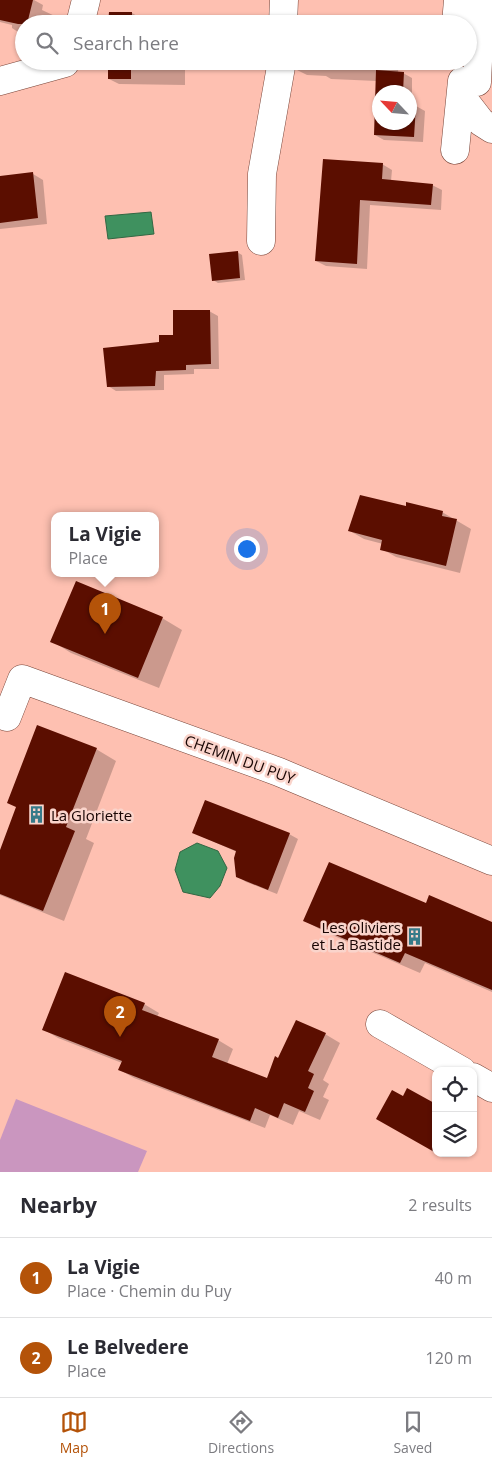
<!DOCTYPE html>
<meta charset="utf-8">
<style>
body{margin:0;font-family:"Open Sans",sans-serif;background:#f7f7f7;color:#2b2b33}
.controls{position:absolute;right:15px;bottom:15px;display:grid;overflow:hidden;border-radius:10px;box-shadow:0 1px 4px #0004}
.controls button{width:45px;height:45px;display:grid;place-items:center;padding:0;border:0;border-bottom:1px solid #e1e1e2;background:#fff;color:#2b2b33;font:25px sans-serif}
.compass{position:absolute;left:372px;top:85px;width:45px;height:45px;border-radius:50%;background:#fff;box-shadow:0 1px 4px #0004;rotate:296deg}
.you{position:absolute;left:246px;top:548px;width:18px;height:18px;margin:-12px;border:4px solid #fff;border-radius:50%;background:#1a73e8;box-shadow:0 0 0 8px #1a73e833}
.badge{display:grid;place-items:center;width:32px;height:32px;border-radius:50%;background:#b45309;color:#fff;font-size:16px;font-weight:700}
.pin{position:absolute;translate:-50% -41px;filter:drop-shadow(0 1px 2px #0008)}
.pin::after{content:'';position:absolute;top:26px;width:18px;height:15px;background:inherit;clip-path:polygon(0 0,100% 0,50% 100%)}
.popup{position:absolute;left:51px;top:512px;width:108px;height:65px;box-sizing:border-box;display:grid;place-content:center;border-radius:10px;background:#fff;filter:drop-shadow(0 1px 4px #0005);font-size:16px;white-space:nowrap;color:#7c7c81}
.popup b{font-size:19px;color:#2b2b33}
.popup::after{content:'';position:absolute;left:50%;top:100%;margin-left:-10px;border:10px solid transparent;border-top-color:#fff}
.list{margin:0;padding:0;list-style:none}
h2{display:flex;justify-content:space-between;align-items:center;height:65px;margin:0;padding:0 20px;font-size:21px}
h2 small{font-size:16px;font-weight:400;color:#7c7c81}
.list li{display:grid;grid-template-columns:32px 1fr auto;gap:15px;align-items:center;box-sizing:border-box;height:80px;padding:0 20px;border-top:1px solid #e1e1e2}
.list b{display:block;font-size:19px;white-space:nowrap}
.list p{margin:0;font-size:16px;white-space:nowrap;color:#7c7c81}
.list em{font-size:16px;font-style:normal;color:#7c7c81}
.icon{flex:none;width:28px;height:28px;fill:none;stroke:currentColor;stroke-width:2;stroke-linecap:round;stroke-linejoin:round}
.map{position:relative;flex:none;width:492px;height:1172px;overflow:hidden}
.search{position:absolute;background:#fff;box-shadow:0 1px 4px #0004;left:15px;right:15px;top:15px;height:55px;display:flex;align-items:center;gap:12px;box-sizing:border-box;padding:0 18px;border-radius:28px;color:#7c7c81;font-size:19px}
.sheet{height:225px;background:#fff}
nav{display:flex;justify-content:space-around;align-items:center;box-sizing:border-box;height:70px;border-top:1px solid #e1e1e2;background:#fff;font-size:14px;color:#7c7c81}
nav a{display:grid;justify-items:center;gap:2px}
nav .on{color:#b45309}
.map>svg:first-child{display:block}
.green{fill:#ca96bf}
.water{fill:#3f915f;stroke:#336743}
.shadow{fill:#0003;fill-rule:evenodd}
.building{fill:#5b0e00}
.lines{fill:none;stroke-linecap:round;stroke-linejoin:round}
.minor-casing{stroke:#784438;stroke-width:29}
.minor{stroke:#fff;stroke-width:28}
.labels{text-anchor:middle;dominant-baseline:central;stroke-width:5;stroke-linejoin:round;paint-order:stroke}
.street-label{font-size:15px;fill:#180503;stroke:#fad4cb}
.poi-label{font-size:15px;fill:#180503;stroke:#fad4cb;text-anchor:start}
</style>
<div class="map">
<svg width="492" height="1172" viewBox="0 0 492 1172">
<rect width="100%" height="100%" fill="#fec0b1"/>
<path class="green" d="M16,1099L147,1151L138,1172H0V1140Z"/>
<path class="water" d="M151,212L154,234L108,239L105,216Z
M197,843L218,851L227,868L220,886L210,898L183,892L175,870L180,852Z"/>
<path class="shadow" d="M0,0H34L43,5L42,10L57,17L55,24H24V34H21L12,28V25L0,22Z
M132,13L142,19V24H110Z
M104,61H185V85L119,84L109,79V64Z
M298,61L399,62L398,72L403,73L412,78V106H416L425,111L423,142L384,140L375,135L377,81L331,79L326,76L307,75L297,70ZM380,92H410V122H380Z
M382,164L392,170L391,181L432,185L442,190L441,210L370,205L367,269L326,266L316,261Z
M33,174L43,180L47,224L0,229V177Z
M237,252L242,255L245,280L218,283L213,280Z
M209,311L218,316L219,369H194V374L164,375V390L116,391L108,386L160,344L174,336Z
M407,508L442,512L471,529L460,573L396,557L382,549L383,544L364,539L350,531Z
M162,618L182,630L159,688L71,653L52,641Z
M96,749L116,761L86,839L94,843L64,921L0,895V853Z
M194,833L289,834L298,839L277,894L246,882L237,876V852Z
M427,904L492,923V992L425,963L420,973L325,932L305,921Z
M144,1004L159,1013L157,1017L218,1040L233,1049L227,1064L267,1079L279,1059L325,1034L340,1043L323,1080L329,1084L323,1097L329,1100L320,1120L299,1111L293,1125L270,1115L265,1128L134,1078L120,1070L122,1063L58,1038L43,1029Z
M439,1153H447L445,1157Z"/>
<path class="building" d="M0,0H33L27,24H18L0,20Z
M109,12H132V24H108Z
M108,61H131V79H108Z
M376,70L404,72L403,92H380V122H410V104L416,105L414,137L374,135Z
M323,159L383,163L382,179L433,184L431,205L360,200L357,264L315,261Z
M33,172L38,218L0,223V176Z
M238,251L240,278L212,281L209,254Z
M173,310H210L211,364L186,365V370L156,371L155,386L107,387L103,348L159,342V335H173Z
M360,495L406,506V502L443,511L442,516L457,519L446,566L380,550L382,540L348,531Z
M76,581L163,617L138,678L50,642Z
M37,725L97,748L66,827L75,831L43,911L0,894V850L16,807L7,803Z
M205,800L290,833L268,890L236,877L234,858L236,851L192,833Z
M329,862L426,903L429,895L492,922V990L405,953L400,963L303,921Z
M65,972L145,1003L142,1010L219,1039L212,1057L267,1078L275,1056L278,1058L296,1020L326,1033L308,1071L314,1074L308,1088L314,1091L305,1112L284,1103L278,1118L255,1108L250,1121L118,1070L122,1061L42,1030Z
M407,1088L436,1104V1153L376,1119L392,1090L403,1096Z"/>
<g class="lines">
<defs>
<path id="minor" d="M80,24L86,0
M283,24L284,0
M456,24L458,0
M0,81L65,63L66,61
M477,82L481,0
M461,96L481,122L492,129
M455,150L462,81
M261,241L262,174L282,61
M7,717L22,679L279,772L492,861
M380,1024L462,1071
M473,1077L492,1088"/>
</defs>
<use href="#minor" class="minor-casing"/>
<use href="#minor" class="minor"/>
</g>
<defs>
<symbol id="building-bare" viewBox="-9 -9 18 18"><path d="M-4-6H4V6H1V3H-1V6H-4ZM-2.5-4.3h1.7v1.8h-1.7ZM.8-4.3h1.7v1.8H.8ZM-2.5-1h1.7V.8h-1.7ZM.8-1h1.7V.8H.8Z" fill="#367a89" stroke="#fad4cb" stroke-width="2.5" paint-order="stroke"/></symbol>
</defs>
<g fill-rule="evenodd">
<use href="#building-bare" x="24" y="802" width="25" height="25"/>
<use href="#building-bare" x="402" y="924" width="25" height="25"/>
</g>
<g class="labels">
<g class="street-label">
<text transform="translate(240 759) rotate(20)">CHEMIN DU PUY</text>
</g>
<g class="poi-label">
<text x="51" y="815">La Gloriette</text>
<text x="401" y="927" text-anchor="end">Les Oliviers<tspan x="401" dy="17">et La Bastide</tspan></text>
</g>
</g>
</svg>
<div class="controls">
<button><svg class="icon" aria-label="locate" viewBox="0 0 24 24"><circle cx="12" cy="12" r="6"/><path d="M12 2v4M12 18v4M2 12h4M18 12h4"/></svg></button>
<button><svg class="icon" aria-label="layers" viewBox="0 0 24 24"><path d="M12 4l9 5-9 5-9-5zM3 14l9 5 9-5"/></svg></button>
</div>
<svg class="compass" viewBox="-18 -18 36 36"><path d="M0-13l5 13h-10z" fill="#e53935"/><path d="M0 13l5-13h-10z" fill="#7c7c81"/></svg>
<div class="you"></div>
<div class="pin badge" style="left:105px;top:634px">1</div>
<div class="popup"><b>La Vigie</b>Place</div>
<div class="pin badge" style="left:120px;top:1037px">2</div>
<div class="search"><svg class="icon" aria-label="search" viewBox="0 0 24 24"><circle cx="10" cy="10" r="6"/><path d="M15 15l6 6"/></svg>Search here</div>
</div>
<section class="sheet">
<h2>Nearby<small>2 results</small></h2>
<ul class="list">
<li><span class="badge">1</span><div><b>La Vigie</b><p>Place · Chemin du Puy</p></div><em>40 m</em></li>
<li><span class="badge">2</span><div><b>Le Belvedere</b><p>Place</p></div><em>120 m</em></li>
</ul>
</section>
<nav>
<a class="on"><svg class="icon" aria-label="map" viewBox="0 0 24 24"><path d="M3 6l6-2 6 2 6-2v14l-6 2-6-2-6 2zM9 4v14M15 6v14"/></svg>Map</a>
<a><svg class="icon" aria-label="directions" viewBox="0 0 24 24"><path d="M12 3l9 9-9 9-9-9zM9 14v-3h6M13 9l2 2-2 2"/></svg>Directions</a>
<a><svg class="icon" aria-label="saved" viewBox="0 0 24 24"><path d="M7 4h10v16l-5-4-5 4z"/></svg>Saved</a>
</nav>
